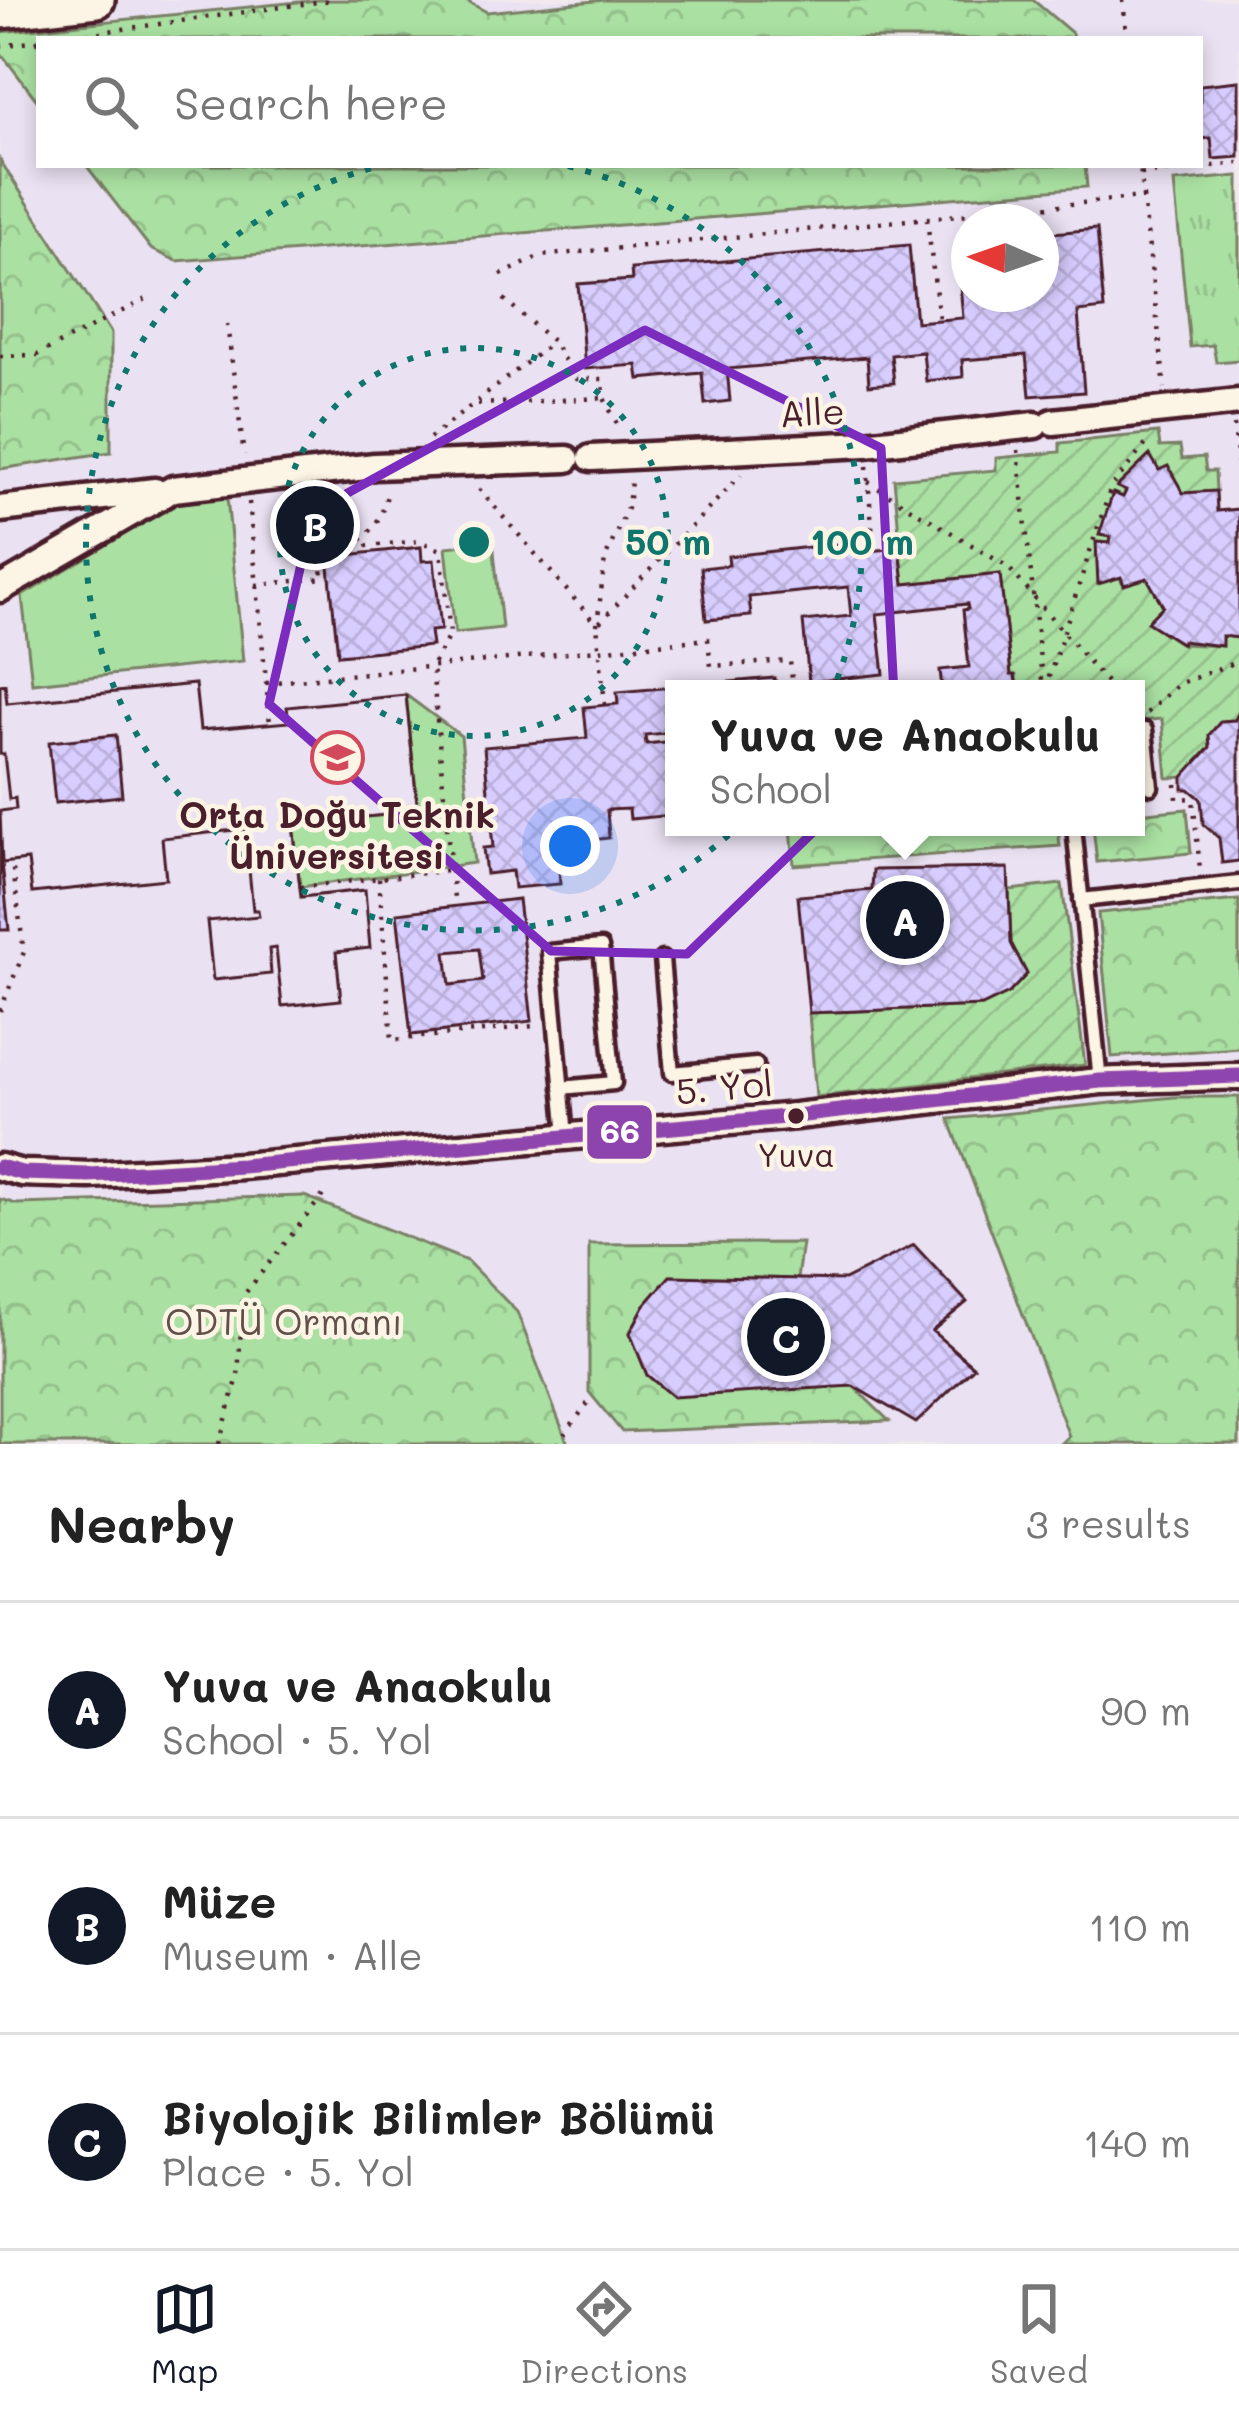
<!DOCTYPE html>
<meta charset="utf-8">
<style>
body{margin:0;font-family:Mali,sans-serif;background:#f2f2f2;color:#222}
.compass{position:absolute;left:951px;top:204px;width:108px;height:108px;border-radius:50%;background:#fff;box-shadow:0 6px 18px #0003;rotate:272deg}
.you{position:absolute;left:570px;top:846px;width:42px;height:42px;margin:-30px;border:9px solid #fff;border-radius:50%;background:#1a73e8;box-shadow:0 0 0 18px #1a73e833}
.badge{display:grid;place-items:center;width:78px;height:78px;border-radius:50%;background:#111827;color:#fff;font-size:39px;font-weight:700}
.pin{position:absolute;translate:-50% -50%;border:6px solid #fff;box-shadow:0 3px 12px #0006}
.popup{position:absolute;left:665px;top:680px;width:480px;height:156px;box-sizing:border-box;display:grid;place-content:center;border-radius:0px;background:#fff;filter:drop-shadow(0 3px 9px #0005);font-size:39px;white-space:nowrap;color:#767676}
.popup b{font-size:45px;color:#222}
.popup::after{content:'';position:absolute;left:50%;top:100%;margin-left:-24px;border:24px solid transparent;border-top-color:#fff}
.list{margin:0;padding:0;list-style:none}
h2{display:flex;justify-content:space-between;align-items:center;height:156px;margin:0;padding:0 48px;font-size:51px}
h2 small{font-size:39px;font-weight:400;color:#767676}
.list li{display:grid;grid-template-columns:78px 1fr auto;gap:36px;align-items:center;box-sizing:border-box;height:216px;padding:0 48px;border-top:3px solid #e0e0e0}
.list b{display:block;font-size:45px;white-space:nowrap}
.list p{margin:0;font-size:39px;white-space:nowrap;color:#767676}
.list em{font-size:39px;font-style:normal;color:#767676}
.icon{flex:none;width:66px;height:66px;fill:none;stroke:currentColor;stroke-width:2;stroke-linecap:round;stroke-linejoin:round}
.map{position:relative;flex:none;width:1239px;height:1444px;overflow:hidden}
.search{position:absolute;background:#fff;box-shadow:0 6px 18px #0003;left:36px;right:36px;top:36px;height:132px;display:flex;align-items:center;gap:30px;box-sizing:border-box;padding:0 42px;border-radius:0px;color:#767676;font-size:45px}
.sheet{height:804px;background:#fff}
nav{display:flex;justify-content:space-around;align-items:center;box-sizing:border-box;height:168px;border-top:3px solid #e0e0e0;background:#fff;font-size:33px;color:#767676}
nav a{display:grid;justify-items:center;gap:6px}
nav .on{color:#111827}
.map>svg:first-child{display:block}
.built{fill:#eae1f2;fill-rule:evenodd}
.grass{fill:url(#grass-tufts);stroke:#7a8066;stroke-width:3}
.forest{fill:url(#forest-crowns);stroke:#7a8066;stroke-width:3}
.park{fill:#aae0a2;stroke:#7a8066;stroke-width:3}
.garden{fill:url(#garden-furrows);stroke:#7a8066;stroke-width:3}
.building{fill:url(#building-cross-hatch);stroke:#4a1f2b;stroke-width:3;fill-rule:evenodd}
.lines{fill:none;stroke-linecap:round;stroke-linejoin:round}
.lane-casing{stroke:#4a1f2b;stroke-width:21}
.street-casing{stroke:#4a1f2b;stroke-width:33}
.secondary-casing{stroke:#4a1f2b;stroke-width:42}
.path{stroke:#4a1f2b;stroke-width:4.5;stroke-dasharray:3 9;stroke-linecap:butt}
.lane{stroke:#fcf5e5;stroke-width:12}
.street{stroke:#fcf5e5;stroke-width:24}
.secondary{stroke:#fcf5e5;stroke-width:33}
.bus-1-casing{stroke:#fcf5e5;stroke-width:24}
.bus-1{stroke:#8e44ad;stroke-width:15}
.marked{fill:none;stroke:#7b2cbf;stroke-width:9;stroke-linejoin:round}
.ring{fill:none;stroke:#0f766e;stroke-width:6;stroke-dasharray:6 12}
.bus-dot{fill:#4a1f2b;stroke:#fcf5e5;stroke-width:4.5}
.labels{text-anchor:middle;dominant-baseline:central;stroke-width:9;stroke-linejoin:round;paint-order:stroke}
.bus-label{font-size:33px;fill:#4a1f2b;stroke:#fcf5e5}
.street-label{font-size:36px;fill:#4a1f2b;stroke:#fcf5e5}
.poi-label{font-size:36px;font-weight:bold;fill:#4a1f2b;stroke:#fcf5e5}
.park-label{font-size:36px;fill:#624f49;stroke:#fcf5e5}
.centre{fill:#0f766e;stroke:#fcf5e5;stroke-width:6}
.ring-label{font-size:36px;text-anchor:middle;font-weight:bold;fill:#0f766e;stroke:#fcf5e5;stroke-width:9;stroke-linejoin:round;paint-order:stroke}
.line-badge{stroke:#fcf5e5;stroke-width:4.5}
.badge-label{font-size:33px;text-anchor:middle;font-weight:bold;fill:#fff}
</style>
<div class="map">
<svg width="1239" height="1444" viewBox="0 0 1239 1444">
<defs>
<pattern id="grass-tufts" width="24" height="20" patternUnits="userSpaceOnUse" patternTransform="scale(3)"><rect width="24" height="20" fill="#aae0a2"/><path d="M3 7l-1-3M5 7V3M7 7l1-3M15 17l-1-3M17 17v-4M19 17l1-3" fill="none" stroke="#94c08c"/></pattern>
<pattern id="forest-crowns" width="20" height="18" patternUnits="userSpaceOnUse" patternTransform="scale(3)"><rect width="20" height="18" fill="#aae0a2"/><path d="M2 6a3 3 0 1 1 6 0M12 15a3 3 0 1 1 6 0" fill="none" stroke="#94c08c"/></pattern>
<pattern id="garden-furrows" width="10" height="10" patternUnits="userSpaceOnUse" patternTransform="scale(3)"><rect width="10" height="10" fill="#aae0a2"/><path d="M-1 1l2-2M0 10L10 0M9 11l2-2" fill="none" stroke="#94c08c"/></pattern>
<pattern id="building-cross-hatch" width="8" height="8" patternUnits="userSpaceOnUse" patternTransform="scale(3)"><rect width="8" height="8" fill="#d8cdff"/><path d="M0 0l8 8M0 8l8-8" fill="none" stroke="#bbb0db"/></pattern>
</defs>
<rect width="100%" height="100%" fill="#f1e9ed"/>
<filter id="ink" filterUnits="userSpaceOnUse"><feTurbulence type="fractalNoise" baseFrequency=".00833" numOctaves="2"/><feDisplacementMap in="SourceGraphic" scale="24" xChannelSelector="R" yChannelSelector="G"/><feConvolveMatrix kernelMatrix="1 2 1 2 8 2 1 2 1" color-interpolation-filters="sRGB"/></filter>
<g filter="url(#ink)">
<path class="built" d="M0,0H1239V1444H0ZM39,39H1200V165H39ZM969,222H1041V294H969ZM674,689H1136V827H674Z"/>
<path class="grass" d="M1239,176V360L1216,362L1213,345L1190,347L1174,182Z"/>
<path class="forest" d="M318,0H464L487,12L604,0H1033L1072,33L1073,39H39V103L0,52V32Z
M0,160L111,333V452L0,469Z
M86,165H1085L1087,187L177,261L151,249Z
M1187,809L1191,853L1097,862L1093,827H1136V814Z
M791,827H1058L1060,846L794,865Z
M1239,900V1048L1112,1057L1098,913Z
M1174,1097H1239V1444H1061L1069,1436L949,1119Z
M304,1196L467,1261L517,1312L568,1444H0V1199L16,1204Z
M802,1243L797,1279L670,1276L644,1306L630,1332L647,1375L853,1386L889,1421L622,1432L589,1392V1244Z"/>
<path class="park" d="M227,497L243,661L32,683L22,596L174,504Z
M493,542L502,628L455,633L446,547Z
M406,695L461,736L474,863L300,887L293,824L418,812Z"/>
<path class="garden" d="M1158,433L1160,447L1180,446L1182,459L1204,457L1206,471H1215L1216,491L1183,493L1168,467L1159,470L1150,456L1117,486L1126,491L1123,497L1113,494L1100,534L1111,537L1110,543L1097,542L1124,585L1147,578L1163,606L1148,622L1181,644L1221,646L1222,636L1239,638V712L1235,720L1221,721L1209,735L1210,747L1187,777L1167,778L1162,719L1136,721V689H1017L1016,676L1011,675L1000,575L904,584L894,479L996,470V458L1060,452V443Z
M1062,884L1085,1065L816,1097L809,1013L982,1006L1009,993L1027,974L1011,943L1009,890Z"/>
<path class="building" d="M1239,81V157L1213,159L1211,138L1200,139V85Z
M1097,229L1104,309L1078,312L1084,392L1030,396L1026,355L962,360L963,377L926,381L923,352L891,355L894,383L869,385L867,357L727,369L730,401L705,404L702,373L639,379L637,365L585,369L578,284L632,280L631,269L909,245L916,322L939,320L963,318L960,284L969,283V294H1041V234Z
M1150,455L1159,470L1168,466L1183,493L1216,491L1217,511L1239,509V638L1222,636V646L1182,641V644L1147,622L1163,606L1147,578L1124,585L1121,577L1098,584L1096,542L1110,543L1111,537L1099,535L1113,493L1123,497L1126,491L1117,487Z
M341,496L346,549L288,555L283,502Z
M857,542L858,552L900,548L904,584L1000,574L1011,675H1015L1017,689H942L940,670L969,667L963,610L968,609L967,604L877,614L884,674L809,682L803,621L851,616L848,587L749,597L751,616L706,620L701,568L729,565L728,556Z
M421,547L422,561L434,560L441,630L430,631L432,646L338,655L328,557Z
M775,678L776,689H674V732L645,735L646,744L674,741V815L630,819L629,809L607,810L609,838L557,844L560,884L514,888L512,871L486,874L483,848L493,847L484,747L587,738L584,707L618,704L617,692Z
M5,684L7,703L195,684L200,730L289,722L287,707L406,695L418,812L293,824L301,897L365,890L370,948L336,952L341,1000L282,1006L276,948L269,949L271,974L213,980L207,921L259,916L258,910H253L245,829L162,838L166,879L32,893L28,860L2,863L9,930H0V811L16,809L15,798L9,799L4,754H0V685ZM116,735L122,796L55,803L49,742Z
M5,684L7,703L195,684L200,730L289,722L287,707L406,695L418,812L293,824L301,897L365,890L370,948L336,952L341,1000L282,1006L276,948L269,949L271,974L213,980L207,921L259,916L258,910H253L245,829L162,838L166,879L32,893L28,860L2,863L0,811L16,809L15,798L9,799L4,754H0V685Z
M1239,712V861L1222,863L1219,838L1203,824L1201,799L1189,789H1183V777L1210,747L1209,735L1221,721L1235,720Z
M1008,868L1011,943L1027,974L1009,993L982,1006L809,1013L798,896L872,890L873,870Z
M518,899L532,1021L411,1035L397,913ZM479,949L483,981L450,985L446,952Z
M914,1245L967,1302L932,1331L974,1367L916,1423L853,1386L673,1397L647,1375L630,1333L644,1306L670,1276L844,1280Z"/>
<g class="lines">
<defs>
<path id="lane" d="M1136,730H1145L1151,787
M1074,827L1100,1081
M1081,900L1239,883
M662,959L672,1073L756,1065
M561,1088L614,1083L601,947L549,952L566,1136"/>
<path id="street" d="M1053,422L1239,402
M591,458L865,444L1035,425
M0,509L155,491
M0,589L173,489L375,466L567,459
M0,1167L22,1173L89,1175L242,1166L796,1116L1100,1081L1239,1076"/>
<path id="secondary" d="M0,11L97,0"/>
</defs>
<use href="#lane" class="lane-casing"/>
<use href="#street" class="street-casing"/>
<use href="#secondary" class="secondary-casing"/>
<path class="path" d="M1123,0L1127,39
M51,39L332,0
M0,46L39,41
M1141,174L1239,163
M1143,197L1165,388
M927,219L939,320
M501,275L540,256L1143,197L1140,165
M504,299L553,342L576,379H603L604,398L620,430
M227,324L244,455
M0,356L37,355L146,299
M478,404L604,398
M1234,425L1239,473
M430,438L553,342
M1018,450L1043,689
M867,466L874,550
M868,482L1008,567L1112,689
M479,489L597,625
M249,502L270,724
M256,585L323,578L321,557C360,546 380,532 388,490
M597,625L605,559L628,506L631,481
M266,683L708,639L711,666L790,661L793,689
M1045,689L1111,487L1151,438
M605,705L597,625L741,475
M1147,713L1178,684L1239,661
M1176,784L1177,799L1193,798L1200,869
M451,870L455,907
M379,878L392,1040L535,1026
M300,887L451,870L432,666L450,634L441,550L419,541L357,547
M0,1011L24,952L12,862
M219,1444L238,1377L243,1296L328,1189
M557,1444L588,1403"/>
<use href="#lane" class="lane"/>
<use href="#street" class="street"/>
<use href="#secondary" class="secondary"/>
<defs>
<path id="bus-1" d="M0,1167L22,1173L89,1175L242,1166L796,1116L1100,1081L1239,1076"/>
</defs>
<use href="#bus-1" class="bus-1-casing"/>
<use href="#bus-1" class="bus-1"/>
</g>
</g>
<path class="marked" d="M645,330L881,448L897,751L687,954L551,951L269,704L313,512Z"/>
<g class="ring">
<circle cx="474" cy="542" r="194"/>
<path d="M568 166A388 388 0 1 1 380 166"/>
</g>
<defs>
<symbol id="university-ring" viewBox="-11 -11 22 22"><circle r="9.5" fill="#fcf5e5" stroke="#d1495b" stroke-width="1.5"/><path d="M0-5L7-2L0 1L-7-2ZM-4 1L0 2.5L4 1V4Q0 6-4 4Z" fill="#d1495b"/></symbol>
</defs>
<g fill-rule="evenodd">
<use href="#university-ring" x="308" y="728" width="59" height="59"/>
</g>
<circle class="bus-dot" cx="796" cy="1116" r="10"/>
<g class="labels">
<g class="bus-label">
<text x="796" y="1153">Yuva</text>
</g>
<g class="street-label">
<text transform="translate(812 411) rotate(-3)">Alle</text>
<text transform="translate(724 1086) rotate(-5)">5. Yol</text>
</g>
<g class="poi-label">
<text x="337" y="813">Orta Doğu Teknik<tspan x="337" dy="41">Üniversitesi</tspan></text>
</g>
<g class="park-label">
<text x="284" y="1320">ODTÜ Ormanı</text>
</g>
</g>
<circle cx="474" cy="542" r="18" class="centre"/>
<g class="ring-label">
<text x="668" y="555">50 m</text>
<text x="862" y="555">100 m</text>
</g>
<rect class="line-badge" x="585" y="1103" width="69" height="58" rx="12" fill="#8e44ad"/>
<g class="badge-label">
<text x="620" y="1143">66</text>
</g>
</svg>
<svg class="compass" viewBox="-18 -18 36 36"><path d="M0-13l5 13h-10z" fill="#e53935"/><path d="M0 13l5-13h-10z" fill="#767676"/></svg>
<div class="you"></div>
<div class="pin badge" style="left:905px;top:920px">A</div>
<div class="popup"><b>Yuva ve Anaokulu</b>School</div>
<div class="pin badge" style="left:315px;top:525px">B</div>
<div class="pin badge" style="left:786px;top:1337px">C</div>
<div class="search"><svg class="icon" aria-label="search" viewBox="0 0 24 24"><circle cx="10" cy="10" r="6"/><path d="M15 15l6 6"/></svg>Search here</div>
</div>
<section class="sheet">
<h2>Nearby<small>3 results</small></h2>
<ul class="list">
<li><span class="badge">A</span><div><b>Yuva ve Anaokulu</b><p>School · 5. Yol</p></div><em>90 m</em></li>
<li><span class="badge">B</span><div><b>Müze</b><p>Museum · Alle</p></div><em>110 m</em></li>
<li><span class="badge">C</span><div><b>Biyolojik Bilimler Bölümü</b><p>Place · 5. Yol</p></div><em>140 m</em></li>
</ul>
</section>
<nav>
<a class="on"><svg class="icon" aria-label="map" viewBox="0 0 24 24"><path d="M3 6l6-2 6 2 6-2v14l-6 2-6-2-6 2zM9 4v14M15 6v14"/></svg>Map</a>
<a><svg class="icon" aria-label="directions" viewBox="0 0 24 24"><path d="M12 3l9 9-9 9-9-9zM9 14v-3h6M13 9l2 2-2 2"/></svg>Directions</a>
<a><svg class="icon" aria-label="saved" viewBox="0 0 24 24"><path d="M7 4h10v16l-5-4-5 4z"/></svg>Saved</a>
</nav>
